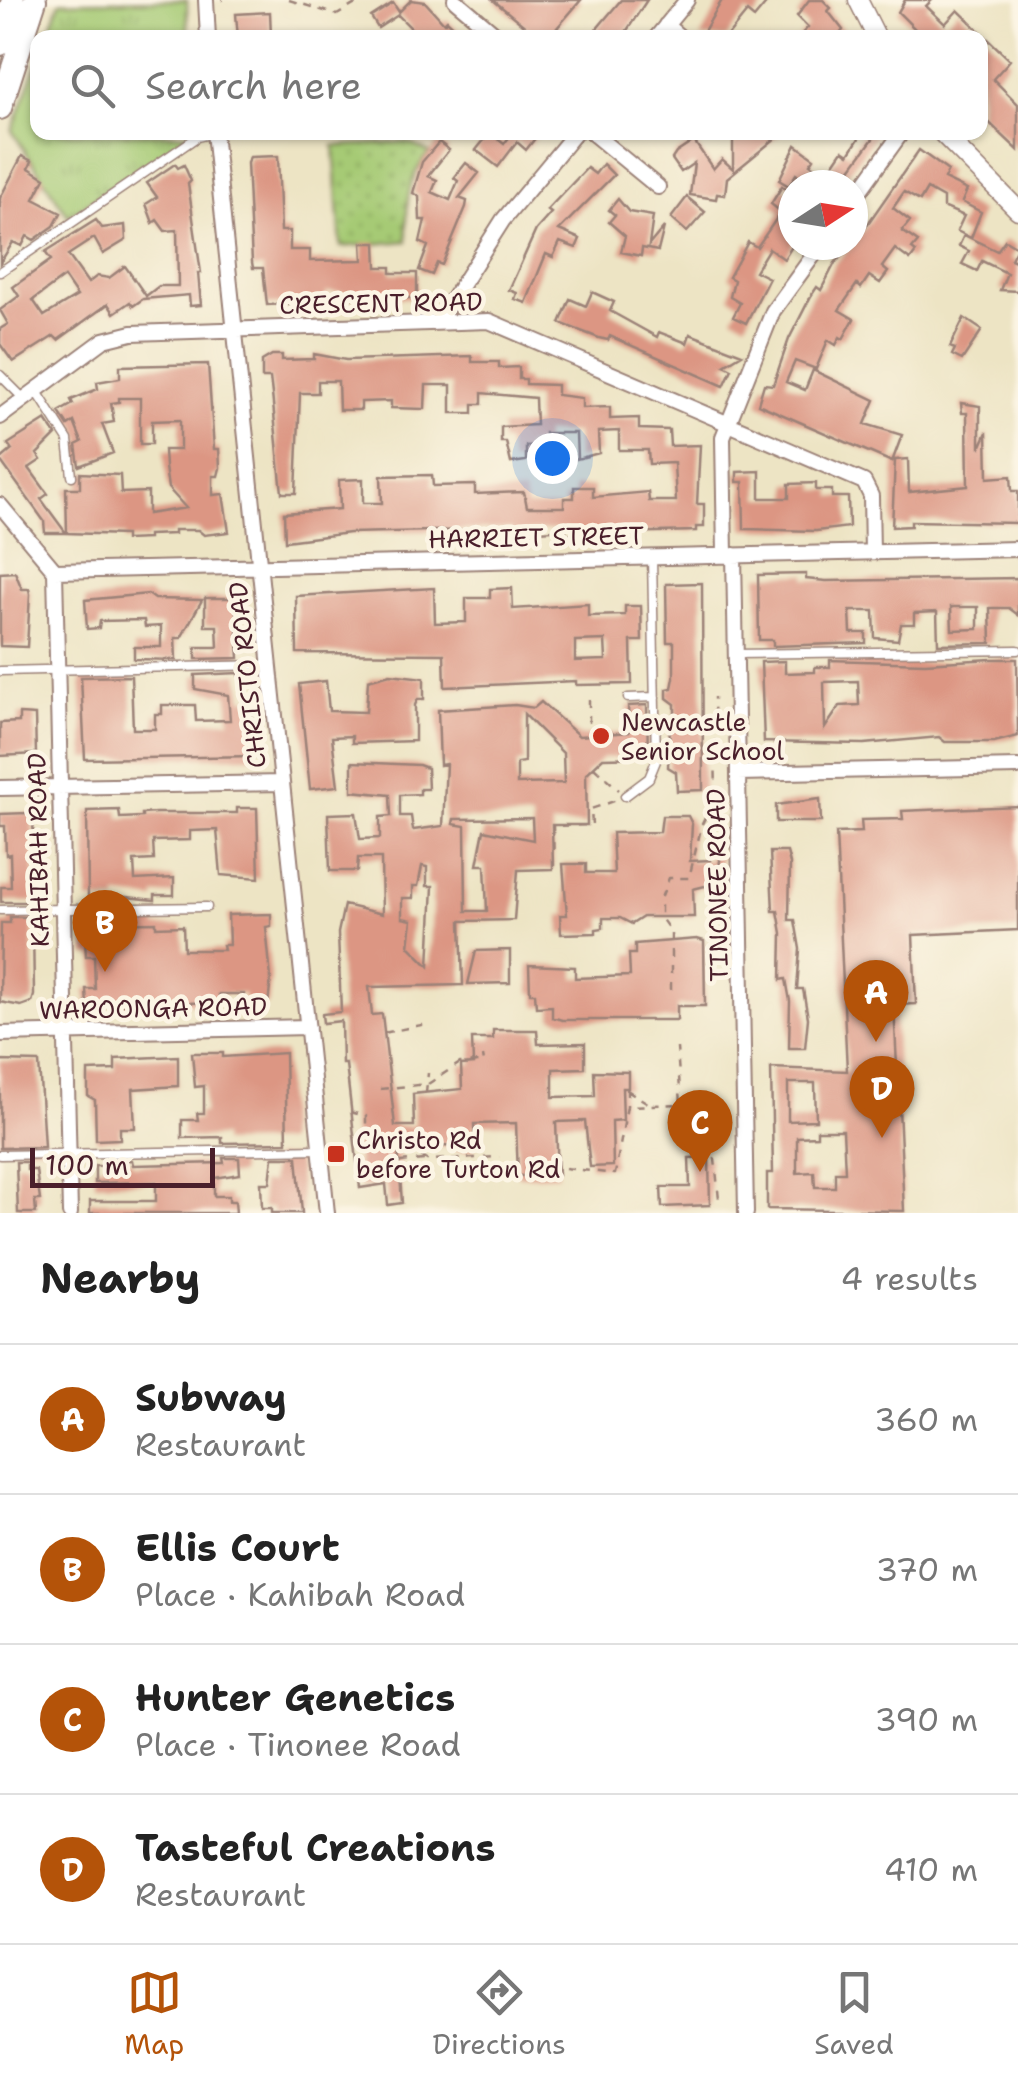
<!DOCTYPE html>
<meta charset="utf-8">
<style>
body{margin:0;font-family:"Shantell Sans",sans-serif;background:#f6f6f6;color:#222}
.compass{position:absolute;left:778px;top:170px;width:90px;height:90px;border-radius:50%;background:#fff;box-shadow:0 2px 8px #0004;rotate:78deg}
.scale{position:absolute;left:30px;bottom:25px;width:185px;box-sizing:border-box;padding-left:10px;border:5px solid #4a1f2b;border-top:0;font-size:28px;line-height:35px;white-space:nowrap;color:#4a1f2b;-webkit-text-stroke:8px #fcf5e5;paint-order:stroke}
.you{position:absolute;left:552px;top:458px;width:35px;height:35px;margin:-25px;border:8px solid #fff;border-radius:50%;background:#1a73e8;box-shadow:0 0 0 15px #1a73e833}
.badge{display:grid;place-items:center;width:65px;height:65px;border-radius:50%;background:#b45309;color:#fff;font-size:32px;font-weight:700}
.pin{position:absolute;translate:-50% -82px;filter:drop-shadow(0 2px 5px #0008)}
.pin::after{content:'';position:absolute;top:52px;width:35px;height:30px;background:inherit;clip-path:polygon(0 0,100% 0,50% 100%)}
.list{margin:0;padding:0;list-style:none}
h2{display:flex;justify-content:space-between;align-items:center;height:130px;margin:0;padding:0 40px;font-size:42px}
h2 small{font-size:32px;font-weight:400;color:#767676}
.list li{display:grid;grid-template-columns:65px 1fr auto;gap:30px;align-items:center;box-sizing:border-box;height:150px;padding:0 40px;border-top:2px solid #e0e0e0}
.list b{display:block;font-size:38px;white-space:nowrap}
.list p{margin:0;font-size:32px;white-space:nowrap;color:#767676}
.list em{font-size:32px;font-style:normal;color:#767676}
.icon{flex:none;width:55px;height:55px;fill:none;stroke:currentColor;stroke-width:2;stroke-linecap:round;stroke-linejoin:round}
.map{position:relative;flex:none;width:1018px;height:1213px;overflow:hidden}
.search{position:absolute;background:#fff;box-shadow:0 2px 8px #0004;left:30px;right:30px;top:30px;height:110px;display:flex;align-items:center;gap:25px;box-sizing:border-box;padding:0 35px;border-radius:20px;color:#767676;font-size:38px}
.sheet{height:730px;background:#fff}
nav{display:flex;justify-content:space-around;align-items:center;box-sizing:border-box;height:140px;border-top:2px solid #e0e0e0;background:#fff;font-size:28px;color:#767676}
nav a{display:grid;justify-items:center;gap:5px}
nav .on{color:#b45309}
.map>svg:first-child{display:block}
.grass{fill:url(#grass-dots);stroke:#787450;stroke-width:2.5}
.park{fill:url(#park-tufts);stroke:#787450;stroke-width:2.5}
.building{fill:#dc9683;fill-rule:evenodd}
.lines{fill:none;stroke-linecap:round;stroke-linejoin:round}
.service-casing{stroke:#9c8278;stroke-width:11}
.minor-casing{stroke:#9c8278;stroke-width:18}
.tertiary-casing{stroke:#9c8278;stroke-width:21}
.trunk-casing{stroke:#9c8278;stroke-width:26}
.path{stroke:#9c8278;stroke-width:2.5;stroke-dasharray:8 8;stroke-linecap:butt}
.service{stroke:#fff;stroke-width:8}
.minor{stroke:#fff;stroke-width:14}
.tertiary{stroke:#fff;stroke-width:18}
.trunk{stroke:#fff;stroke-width:22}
.poi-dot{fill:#c8321e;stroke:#fcf5e5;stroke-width:4}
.labels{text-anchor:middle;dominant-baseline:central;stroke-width:9;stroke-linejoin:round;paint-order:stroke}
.street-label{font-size:25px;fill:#4a1f2b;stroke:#fcf5e5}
.poi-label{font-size:25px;fill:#4a1f2b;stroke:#fcf5e5;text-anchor:start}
</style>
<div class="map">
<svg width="1018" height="1213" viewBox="0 0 1018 1213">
<defs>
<pattern id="grass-dots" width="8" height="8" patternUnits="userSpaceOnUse" patternTransform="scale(2.5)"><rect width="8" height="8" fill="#a6ca74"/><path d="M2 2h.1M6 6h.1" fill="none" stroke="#90ad65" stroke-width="1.8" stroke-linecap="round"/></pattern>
<pattern id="park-tufts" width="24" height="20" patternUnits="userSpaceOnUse" patternTransform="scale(2.5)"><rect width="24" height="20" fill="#a6ca74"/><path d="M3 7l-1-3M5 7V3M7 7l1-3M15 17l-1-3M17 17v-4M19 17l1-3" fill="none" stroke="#90ad65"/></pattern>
</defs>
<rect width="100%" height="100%" fill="#fcf5e5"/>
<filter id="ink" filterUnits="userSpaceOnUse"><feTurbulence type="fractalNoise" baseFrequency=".01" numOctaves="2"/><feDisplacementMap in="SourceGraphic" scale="20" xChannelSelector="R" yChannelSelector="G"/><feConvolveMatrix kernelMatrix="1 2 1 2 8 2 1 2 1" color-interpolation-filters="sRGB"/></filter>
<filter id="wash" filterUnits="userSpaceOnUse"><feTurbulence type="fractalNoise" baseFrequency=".0048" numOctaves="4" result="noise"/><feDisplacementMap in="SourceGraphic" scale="40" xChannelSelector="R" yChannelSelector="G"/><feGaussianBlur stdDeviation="2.25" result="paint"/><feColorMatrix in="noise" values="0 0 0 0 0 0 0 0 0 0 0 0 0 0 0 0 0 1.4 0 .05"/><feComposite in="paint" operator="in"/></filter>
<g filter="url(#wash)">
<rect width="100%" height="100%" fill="#ede4c4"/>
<path class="grass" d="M406,142L429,152C406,180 406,205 407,241L341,247L334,146Z"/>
<path class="park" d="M187,0L188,37H47L60,2Z
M37,63L38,132L193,134L68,216L12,131Z"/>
<g id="blocks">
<path class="building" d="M411,0L425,2L444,23L447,20L466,38H405L412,29L398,15L378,28L371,17L393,3L399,12Z
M493,0H581L557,28L568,38H539Z
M621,0H647L622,38H589Z
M722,0H769L754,18L747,12L726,38H700Z
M809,0H823L831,8L828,11L843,30L837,38H798L808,27L797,16Z
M905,0H932L926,6L945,24L958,10L1010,60L993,79L1018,104V150L980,114V38H924L898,12Z
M270,12L271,36L238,38L236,14Z
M506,132H540L526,150L517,142L498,167L476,150L490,133L504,144L510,136Z
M743,132H783L727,178L725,195L717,194L716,199L690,195L694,163L681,172L672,159L676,153L694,141L713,169L722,159L733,169V140Z
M863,132H878L839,185H811L796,174L789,186L779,180L796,145L814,158L810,164L826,175L843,150L849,154Z
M439,142L449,150L428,176L437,180L432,192L450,200L458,181L454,178L466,163L479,173L459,198L467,201L466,207L442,265L437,263L432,275L419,270L428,246L420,242L425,220H420L419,196L413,193L422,162Z
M919,150L948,171L944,179L967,190L962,202L981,212L971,238L957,231L964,216L943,207V198L927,189L920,201L904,192L893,208L910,221L902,231L918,242L912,249L916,252L910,260L895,249L882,267L888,272L880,283L869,276L861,288L857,284L839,310L854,319L843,339L840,337L836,345L828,340L816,369L795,361L786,382L805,390L813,370L875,400L865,424L902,435L892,462L758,404L764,384L773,385L789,339L811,296L817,287L821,290L835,263L853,245Z
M22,156L32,161L29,168L45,178L34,199L61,213L54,226L34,240L27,236L22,246L13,242L0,263V198Z
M278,156L281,231H290V250H310V261L363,260L362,243H376L377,267H391V273H417V298H346V292H326L327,298H313V303L267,305L263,268H253L252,262L247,163L250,157Z
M175,164L178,168L184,165L191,181L188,184L201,273H198L201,305L190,306L189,295L143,299L133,306L130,302L114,313L108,304L58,340L54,336L13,362L0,344V329L8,324L0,310L19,296L13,287L51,260L45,252L96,220L102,228L125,225L126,240L103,254L94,238L68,255L88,283L97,276L109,278L125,266L146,296L159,286H178L177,230L165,231L157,220L153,223L146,204L157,197L147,183ZM64,277L77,296L44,316L33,300Z
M603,164L614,175L559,230L580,239L576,248L560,242L553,257L546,254L526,303L515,299L517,293L509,290L536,230L551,213L547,210L587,168L595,174Z
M782,186L793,195V245L784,259L769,248L755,271L769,278L746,323L733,317L740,303L730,297L734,280L729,277L748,242L757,247L781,212L771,204Z
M687,197L705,212L687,232L671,218Z
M618,199L629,212L653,216L649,245L664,227L658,251L642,248L641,256L621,252L625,236L609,222L615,215L609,210Z
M964,235L997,251L1005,240L1017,247L1011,259L1018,262V291L1000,290L1007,273L982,261L977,271L962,264L969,251L959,246Z
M592,292L614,302L610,311L657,337L659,332L687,343L690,334L742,354L724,365L732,369L724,386L610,336L608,340L599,338L560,323L570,299L586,306Z
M964,318L982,330L962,360L952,355L955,349L950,347Z
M314,354L346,360L472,356V362H499V368L519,367V379H526V384L557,385V395L582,398V408L610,407V419L639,418V429L669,430L670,446L700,445L697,504H704V527H696V531L574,534H566V529L512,533V529L349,533L285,541L284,513L340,509L339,480L363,479V503H382L381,476L432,475L433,486L475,485V494L524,492L527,507H564V498H574V487H593V497L648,492L649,501H676L674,463L649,464L648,450H619V431L598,432L599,453L577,459L576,433H545V445L526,446V461L511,463L506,442H501V427L536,425L535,398L482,393V404H473V413H451V385H426L425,409L391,408V401L361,402V410H339L338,381H318V393H300L296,493H282L272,394L270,378H262V361L272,355H282V360L314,359Z
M208,364L214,449H219L220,468L218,476H213V495L223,494L229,532L204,535L198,530H174V534L148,535V539L125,540V535L67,533L66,488H80V473L120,475L121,493L148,492V514L186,508L168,488L165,467L164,450H180V420L152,421V444H140V398H119V402L111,403L114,422L102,424L113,453L79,466L76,445L82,442L74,422L68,426L59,412L73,404L71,400L98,389L97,382L120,378V366Z
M961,403L980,406V448L987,432L988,478L1011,476L1012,491H1018V523L911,521V526L892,527L895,460L908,459L909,492L968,486L967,413H962Z
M46,420L56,435L37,454L41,460L29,468L48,494L41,499L66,533H45L44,521L0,460L12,450L8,444Z
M760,471V498H789V484L816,483V490H832V497H848L849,527L816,531L744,529L743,482H737V472Z
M15,572L22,589H29L30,594L27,647L0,646V573Z
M806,574V579L826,581L1018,578V615L1009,608H990L991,643L938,644L937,612L914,613V624H901L898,640L875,638L874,611H850L851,633H866V643L773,646V640H759L758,575ZM951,607H978V629L952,630Z
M702,583L703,790L677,791L676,772L668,767L670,725H675V704L667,698V689L672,688L674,678V642H667L666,584Z
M434,588L435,623L466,622V598H490V589L512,588L513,609L588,604V616L625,615V606H641L642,641H631L632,684L576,685V681L445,687L444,654L297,653L296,596ZM605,640L606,660L575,661V641Z
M148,594L155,599L202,600L181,638H175L176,660L134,659V647H161V626L145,627L144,620L100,621L99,628L87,629L85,600Z
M205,598H235L239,658L196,659V647H218L217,626H205Z
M992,659H1017L1018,736L994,742H945L939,737L864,744L764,742L761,662L785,661V673L815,672V667H830V660L925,663ZM858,681L859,705L840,706L825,728L824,682Z
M239,673L243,699L250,698L256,756L85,759L81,677L131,676L133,729H155V714H162V705H195L196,721L230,720L228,695L195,689V675Z
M390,674L424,678V699H418L415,705V741L352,743V736L332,737L338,786L310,789L299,684L326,681L329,711L366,712L368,680Z
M541,702L579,736L629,732L628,706L647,705L648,757L603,758L586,774L587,825H552L553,869L518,870L514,920L461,921L463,985L369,987L372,1015L382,1014L395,1126H414L413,1094L462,1089L461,1065L473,1064L472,1039H493V1030H537L538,1044L585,1043V1068L553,1069V1097L595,1096L594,1071L628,1072V1088H622L623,1120L612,1121L613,1166L590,1167L585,1121L556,1122L558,1175L518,1176L516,1123L474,1124L475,1151H454V1146L398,1147L402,1203L388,1205L386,1184L360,1188L346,1064H342L341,1021L323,1023L322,1014L341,1012L338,933L344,905L382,914L381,858H358L357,871H330L328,814L356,813L360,839L380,838V817L391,816L390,795L352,791V762L419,765L427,768L428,789H420V794L400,795V816H411L413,830L443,826L446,764L440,765L438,710L515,705L534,708ZM524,714L563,753L564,783L517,784V763L524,762ZM532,818L533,840L484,830L477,865H485L487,911H466L465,826L453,824L454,819ZM422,866L427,867V886H433L429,966L409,946L412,920L402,918V898H413V886H418Z
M19,714L35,715L36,754L0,756V723L19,722Z
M820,799L821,822H776V805Z
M1018,806V930L913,935L916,1004L894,1005L904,1211L767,1209V1173H773L771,1068L847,1071L836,833L862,832L861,820L903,819L902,811ZM788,1083H815L816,1120L788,1121ZM817,1130H843L845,1172H835V1187H815L814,1172L797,1173V1137L817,1136Z
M237,808H257L259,878L221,875L217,830L190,831V840L153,841L154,860L134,861L135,880L174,878V895H155V900L117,896V901H88L87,811L119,810L120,818L142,817V814L156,813H237Z
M28,813L33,817L35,902H1V887H11L10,854L6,855L5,826H0V814Z
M662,816H688L692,824L690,861L710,860V854L721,853L717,883L693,889L694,917H643L632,924L620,918H603V928L596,929V933L561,934L560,915H567L563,864H586V873H614L612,833L660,832Z
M770,852H787L790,864L789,920H795L800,949L797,989H803L808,1018L805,1048H789L790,1001L786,979L781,980L782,933L778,911H773Z
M271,914V926L266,927L271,978L268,1005L244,1006V994H219V1002L87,1006L86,989H95L94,956H86L85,939H94V923L156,922V927L183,926L184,950H224L223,945H229L228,915Z
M10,917H30L33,924L34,995L32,1002L21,1006L0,1002L1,923H10Z
M697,939L704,941L705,1006H677V1020H562L552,1017V1006L536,1007L535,993H530L529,965L575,967V978L630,976L629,954H635V944Z
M510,950V983L468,984L476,951Z
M192,1053H223V1057L285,1053L287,1142L222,1143V1137L182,1138V1120H198L197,1113H204V1086L195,1087Z
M178,1056V1086L133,1089L135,1128H120V1139L96,1140L95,1100L88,1096V1071L115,1070V1059Z
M0,1061L39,1062L44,1147L0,1148Z
M273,1157H297L302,1213H272V1208H262L261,1183H270Z
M709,1157L710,1205L662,1207L661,1187H690L689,1158Z
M223,1158H239L240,1174L214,1178V1196H229V1201H235L236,1213H90V1201H156V1182L95,1183V1166H105L104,1161L132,1160L133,1165L224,1163Z
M16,1162H27V1170H36L40,1200H35L36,1213H18Z"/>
</g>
</g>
<g filter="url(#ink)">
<use href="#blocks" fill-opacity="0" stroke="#9c8278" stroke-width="2.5"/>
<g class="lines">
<defs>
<path id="service" d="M0,272L197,137L214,133
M0,375L24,399
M36,390L68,440L72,476
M735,654L1018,650
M0,671L268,665
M628,698L655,697
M625,796L649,778L656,761L652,557
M0,910L207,907
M0,1155L320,1149"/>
<path id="minor" d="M206,0L208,38
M455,0L500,38
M666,25L681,38
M656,38L687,0
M214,132L327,1213
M591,132L658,187
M853,200L902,132
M438,322L503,220L576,132
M0,417L104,340L132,333L489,321L864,482L871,496L872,552
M0,505L55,571L70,1213
M725,555L723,437L773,311L821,245
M734,555L746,1213
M55,571L1018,549
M738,773L1018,767
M0,788L281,783
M0,1034L308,1027"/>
<path id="tertiary" d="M858,0L877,38
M941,132L1018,210"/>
<path id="trunk" d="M0,44L13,0
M0,108L35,0"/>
</defs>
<use href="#service" class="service-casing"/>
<use href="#minor" class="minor-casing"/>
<use href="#tertiary" class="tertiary-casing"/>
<use href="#trunk" class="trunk-casing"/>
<path class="path" d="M222,0H223
M289,0L337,15L362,0
M589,699V732L628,731
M594,767L619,790
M554,866L553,826L592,825L591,809L617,800
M671,990V932L661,918V898L669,878H689L702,824L716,796L714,697
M384,1033L426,1024
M627,1088V1106
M380,1089L428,1084L460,1063L484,1062L483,1056
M627,1090L651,1105
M426,1093L428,1073
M677,1106L715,1159L719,1200
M350,1112L366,1116V1125
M408,1147L427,1160L500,1157
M400,1162L425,1160
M565,1168L615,1174L627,1106L681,1104L677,1048"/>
<use href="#service" class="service"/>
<use href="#minor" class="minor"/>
<use href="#tertiary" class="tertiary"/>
<use href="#trunk" class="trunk"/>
</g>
</g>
<g class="poi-dot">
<circle cx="601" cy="736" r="10"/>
<rect x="326" y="1144" width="20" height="20" rx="5"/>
</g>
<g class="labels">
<g class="street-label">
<text transform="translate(381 303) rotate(-1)">CRESCENT ROAD</text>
<text transform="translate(536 537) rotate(-1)">HARRIET STREET</text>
<text transform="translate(247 675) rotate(-96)">CHRISTO ROAD</text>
<text transform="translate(38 850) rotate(-91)">KAHIBAH ROAD</text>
<text transform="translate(717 885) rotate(-91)">TINONEE ROAD</text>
<text transform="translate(153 1008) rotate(-1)">WAROONGA ROAD</text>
</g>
<g class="poi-label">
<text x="621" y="722">Newcastle<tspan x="621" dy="29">Senior School</tspan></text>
<text x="356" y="1140">Christo Rd<tspan x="356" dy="29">before Turton Rd</tspan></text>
</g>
</g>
</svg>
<svg class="compass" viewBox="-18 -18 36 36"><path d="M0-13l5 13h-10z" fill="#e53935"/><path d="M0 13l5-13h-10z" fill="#767676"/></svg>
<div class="scale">100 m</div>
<div class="you"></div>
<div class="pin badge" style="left:876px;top:1042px">A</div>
<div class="pin badge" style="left:105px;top:972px">B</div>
<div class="pin badge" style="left:700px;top:1172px">C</div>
<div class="pin badge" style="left:882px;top:1138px">D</div>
<div class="search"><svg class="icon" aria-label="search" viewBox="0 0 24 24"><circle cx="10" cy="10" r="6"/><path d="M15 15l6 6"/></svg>Search here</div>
</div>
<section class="sheet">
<h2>Nearby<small>4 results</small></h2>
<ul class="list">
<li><span class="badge">A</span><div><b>Subway</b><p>Restaurant</p></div><em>360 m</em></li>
<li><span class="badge">B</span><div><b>Ellis Court</b><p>Place · Kahibah Road</p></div><em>370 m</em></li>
<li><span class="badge">C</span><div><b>Hunter Genetics</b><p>Place · Tinonee Road</p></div><em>390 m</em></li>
<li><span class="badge">D</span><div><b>Tasteful Creations</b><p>Restaurant</p></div><em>410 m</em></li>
</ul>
</section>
<nav>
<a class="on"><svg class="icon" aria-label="map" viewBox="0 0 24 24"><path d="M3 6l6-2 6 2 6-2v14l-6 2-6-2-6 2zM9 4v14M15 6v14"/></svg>Map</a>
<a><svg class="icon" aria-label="directions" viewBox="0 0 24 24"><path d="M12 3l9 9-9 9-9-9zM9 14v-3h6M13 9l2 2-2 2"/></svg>Directions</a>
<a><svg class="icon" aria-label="saved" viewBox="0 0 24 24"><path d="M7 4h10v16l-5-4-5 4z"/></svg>Saved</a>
</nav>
